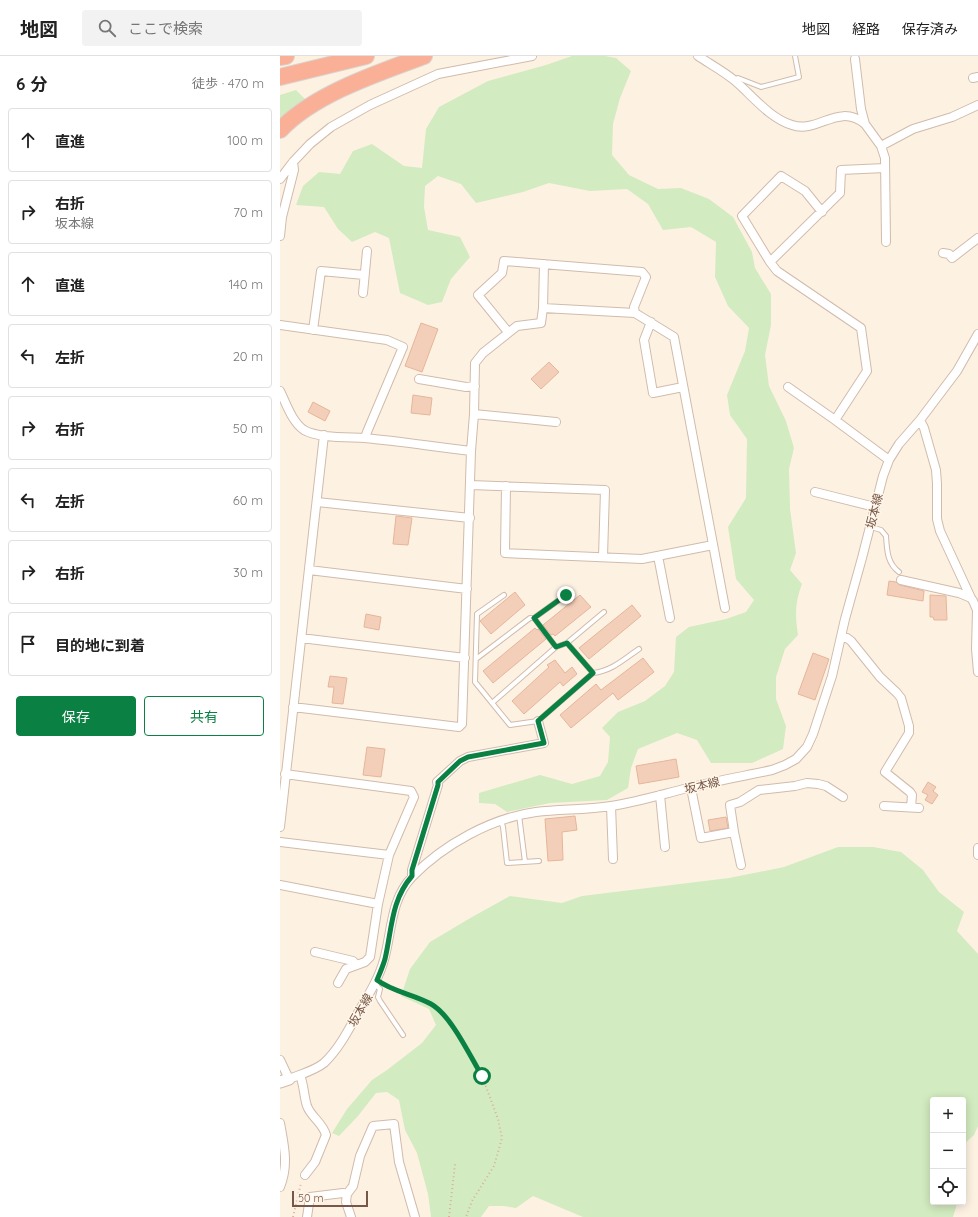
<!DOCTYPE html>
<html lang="ja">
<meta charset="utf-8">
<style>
body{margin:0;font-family:Quicksand,"Noto Sans JP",sans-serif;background:#f2f2f2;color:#222}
.controls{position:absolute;right:12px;bottom:12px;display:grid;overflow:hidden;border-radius:4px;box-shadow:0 2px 10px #0003}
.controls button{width:36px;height:36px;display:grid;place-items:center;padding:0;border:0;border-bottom:1px solid #e0e0e0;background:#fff;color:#222;font:20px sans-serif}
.scale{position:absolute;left:12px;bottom:10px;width:76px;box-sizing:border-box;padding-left:4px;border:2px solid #765748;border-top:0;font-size:11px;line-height:14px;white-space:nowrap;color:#765748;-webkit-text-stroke:3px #fff6e9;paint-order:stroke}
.stop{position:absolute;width:12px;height:12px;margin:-9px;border:3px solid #0b8043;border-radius:50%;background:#fff}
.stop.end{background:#0b8043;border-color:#fff;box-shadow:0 1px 4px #0008}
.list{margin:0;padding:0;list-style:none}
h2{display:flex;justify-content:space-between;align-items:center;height:52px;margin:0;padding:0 16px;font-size:17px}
h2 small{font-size:13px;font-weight:400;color:#767676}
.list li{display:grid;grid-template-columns:26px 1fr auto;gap:12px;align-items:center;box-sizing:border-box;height:64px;margin:0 8px 8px;padding:0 8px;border:1px solid #e0e0e0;border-radius:4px}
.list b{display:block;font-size:15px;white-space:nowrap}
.list p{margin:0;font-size:13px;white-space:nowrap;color:#767676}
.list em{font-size:13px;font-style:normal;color:#767676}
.actions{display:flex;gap:8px;padding:12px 16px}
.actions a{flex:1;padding:9px 0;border:1px solid #0b8043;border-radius:4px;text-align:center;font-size:14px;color:#0b8043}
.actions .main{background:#0b8043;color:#fff}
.icon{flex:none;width:22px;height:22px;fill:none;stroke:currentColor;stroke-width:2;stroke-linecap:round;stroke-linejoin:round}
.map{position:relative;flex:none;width:698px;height:1161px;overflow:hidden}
header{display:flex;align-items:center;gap:24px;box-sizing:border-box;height:56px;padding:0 20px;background:#fff;border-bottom:1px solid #e0e0e0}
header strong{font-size:19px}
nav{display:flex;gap:22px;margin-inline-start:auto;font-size:14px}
.search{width:280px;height:36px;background:#f2f2f2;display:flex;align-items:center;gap:10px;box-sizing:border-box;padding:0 14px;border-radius:4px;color:#767676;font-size:15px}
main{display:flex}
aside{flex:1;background:#fff}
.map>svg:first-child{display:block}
.green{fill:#d3ebc0}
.building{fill:#f3cfb9;stroke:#e7b599}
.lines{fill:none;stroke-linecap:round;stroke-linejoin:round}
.service-casing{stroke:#d1bbac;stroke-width:6}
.minor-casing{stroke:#d1bbac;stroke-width:10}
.tertiary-casing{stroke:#d1bbac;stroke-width:13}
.motorway-casing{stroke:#dbd3cf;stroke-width:18}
.path{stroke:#d8b29c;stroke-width:2;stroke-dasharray:1 3;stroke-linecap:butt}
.service{stroke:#fff;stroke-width:4}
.minor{stroke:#fff;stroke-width:8}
.tertiary{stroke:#fff;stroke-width:11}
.motorway{stroke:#faaf97;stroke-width:16}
.route{stroke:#0b8043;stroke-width:5}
.labels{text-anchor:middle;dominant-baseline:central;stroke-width:3;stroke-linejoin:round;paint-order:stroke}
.street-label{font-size:12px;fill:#765748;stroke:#fff6e9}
</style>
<header>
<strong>地図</strong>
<div class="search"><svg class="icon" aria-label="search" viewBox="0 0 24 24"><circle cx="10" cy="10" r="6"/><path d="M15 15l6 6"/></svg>ここで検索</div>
<nav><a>地図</a><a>経路</a><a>保存済み</a></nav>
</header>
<main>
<aside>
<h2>6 分<small>徒歩 · 470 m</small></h2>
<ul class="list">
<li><svg class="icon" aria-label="ahead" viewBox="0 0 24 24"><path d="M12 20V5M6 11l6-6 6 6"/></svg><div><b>直進</b></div><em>100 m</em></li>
<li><svg class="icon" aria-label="right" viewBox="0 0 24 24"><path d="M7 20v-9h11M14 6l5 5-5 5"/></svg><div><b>右折</b><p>坂本線</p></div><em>70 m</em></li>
<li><svg class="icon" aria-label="ahead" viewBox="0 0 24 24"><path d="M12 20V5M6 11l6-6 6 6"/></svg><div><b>直進</b></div><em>140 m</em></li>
<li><svg class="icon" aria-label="left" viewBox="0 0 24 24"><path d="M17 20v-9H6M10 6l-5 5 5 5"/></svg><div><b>左折</b></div><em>20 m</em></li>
<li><svg class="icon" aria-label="right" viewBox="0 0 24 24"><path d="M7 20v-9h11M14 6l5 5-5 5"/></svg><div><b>右折</b></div><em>50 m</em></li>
<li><svg class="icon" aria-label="left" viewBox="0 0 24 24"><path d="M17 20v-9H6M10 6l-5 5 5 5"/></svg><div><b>左折</b></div><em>60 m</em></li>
<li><svg class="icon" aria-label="right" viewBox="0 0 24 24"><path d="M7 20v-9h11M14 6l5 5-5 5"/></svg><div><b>右折</b></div><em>30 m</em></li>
<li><svg class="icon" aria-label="arrive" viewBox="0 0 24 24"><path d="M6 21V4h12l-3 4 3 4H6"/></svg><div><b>目的地に到着</b></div></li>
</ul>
<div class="actions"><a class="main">保存</a><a>共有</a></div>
</aside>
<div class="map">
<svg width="698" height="1161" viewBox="0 0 698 1161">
<rect width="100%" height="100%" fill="#fdf2e2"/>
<path class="green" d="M292,0H325L336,2L351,15L340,42L333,68L332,99L349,119L378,133L401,132L429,143L453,161L472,196L475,212L491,238V269L485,299L489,330L506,365L514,392L509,413L510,453L516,497L510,514L522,528C515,546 515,560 518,579L505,593L496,621V643L506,670L503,693L472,707H431L417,684L397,677L358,693L351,712L348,732L327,744L270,747L227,756L215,748L199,747V737L260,719L292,728L320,720L328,706L330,681L322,672L338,656L365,645L385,630L394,616L396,581L409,571L446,563L466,556L474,544L456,523L448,471L466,442L467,383L450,359L447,339L465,295L469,272L448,250L435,221L436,186L411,171L383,174L368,148L347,133L310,135L269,127L243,136L196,147L181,128L158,120L145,130L144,151L148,174L180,181L190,201L171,223L162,246L148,249L120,237L109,182L95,176L72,186L58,173L44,151L16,149L23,130L39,116L60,118L73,95L92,88L124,110L142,112L146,73L159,51L208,25L266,9Z
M16,34L25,43L0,66V39Z
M558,791H593L621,796L643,814L659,836L684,856L677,875L698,898V1070L694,1079L683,1089V1044H653V1146H676L677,1148L673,1161H303L253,1140L236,1152L224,1150H209L201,1161H151L148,1138L137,1097L125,1074L119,1044L107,1036L96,1037L78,1060L59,1080L52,1077L67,1053L92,1024L107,1014L142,987L156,969L149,953L121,940L130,913L150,886L192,861L230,840L282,847L302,840L449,822L504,811Z"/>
<path class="building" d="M141,267L158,273L142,316L125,310Z
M269,306L279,316L261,333L251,323Z
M133,339L152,342L150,359L131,357Z
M33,346L50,355L45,365L28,356Z
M116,460L132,462L128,489L113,488Z
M609,525L616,526L620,529L644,535L643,545L607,539Z
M235,536L245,549L211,578L200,565Z
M300,539L311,551L275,580L273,578L271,579L263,569Z
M650,539L666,540L667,564H654L653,561H650Z
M352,549L361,560L309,603L299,592Z
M86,558L101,561L99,574L84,571Z
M255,572L257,574L258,573L266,583L213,627L203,615Z
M533,597L549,603L535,644L518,638Z
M363,602L374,616L338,644L333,637L291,672L280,659L316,628L321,634Z
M275,604L285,617L292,611L297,618L283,630L280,626L244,658L232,645L269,611L267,609Z
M50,620L67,622L63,648L52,647L54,631H48Z
M87,691L105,693L101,721L83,719Z
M396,703L399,721L359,728L356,710Z
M648,726L656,731L653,735L658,739L652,748L645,744L648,739L642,736Z
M295,760L297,774L282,776L283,804L268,805L265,763Z
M446,761L448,772L430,775L428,764Z"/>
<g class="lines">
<defs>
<path id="service" d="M454,24L458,22L481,31L519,21L515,0
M591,471L601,474L606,480C607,494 607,507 619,516
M224,539L197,558L195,626L230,669L258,665L313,617C332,615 344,603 359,593
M254,562L276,591
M287,587L313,617
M196,603L250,562H254L286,539
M212,647L276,591L287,587L324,556
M239,759L245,806
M221,765L223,771L227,807L259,805
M95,928L100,933L98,941L100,945L123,979"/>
<path id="minor" d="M418,0C430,8 443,15 454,24C472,39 489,62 512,69C538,78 558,46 585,68
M575,3L581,53L585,68L601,90L605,102L606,186
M693,22L698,21
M601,90L633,73L672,61L698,49
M0,123L13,106L30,88L51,71L90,49L158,18L252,0
M542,156L525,135L501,120L462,160L490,206L497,215L581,272L587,315L555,364
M0,180L2,161L14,114L13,106
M663,197L669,198L672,202L698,182
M490,206L560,137L561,114L605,112
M83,237L87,195
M263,252L355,257L394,281L445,552
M371,266L364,284L373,337L403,331
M0,269L107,284L123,291L87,376L85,382
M33,274L41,215L84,219
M228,276L198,239L222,217L224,205L362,216L366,221L354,251L355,257
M139,323L186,331L195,330
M508,331L555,364L609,404
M0,335C6,347 12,366 24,374C37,382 68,381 84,382C120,385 155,391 191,395
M194,358L276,366
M640,364L644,372L656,414L657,428V463L660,475L691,542
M191,429L325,434L323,501
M226,430L225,497L362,503L433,489
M535,436L595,451
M37,446L190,462
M378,500L390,562
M29,514L187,533
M621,524L679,537L691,542L693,545L697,554L696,593L698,616
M561,581L567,582L571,585L600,621L617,637L621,642L629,670V677L605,716L630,736L632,739L631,751
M21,582L185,602
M13,651L179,671L182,668L191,395L194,358L195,307L203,297L237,270L261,267L263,252L264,208
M5,718L131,735L134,741L109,799L98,848L90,901L85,906L66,913L58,927
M411,732L421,782L454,776
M380,739L385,791
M331,750L333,803
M604,750L639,752
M0,771L44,379
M0,786L109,799
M698,792V799
M461,809L454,776L450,749L460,746L479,734L515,730L527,727L538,728L546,730L563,741
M132,820V814L158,729L157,726L180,705L188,701L264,687L258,665
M0,829L98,848
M35,896L73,905L76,909
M0,1004L9,1023C21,1018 34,1015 44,1007C59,993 69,973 79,955C89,938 99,922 104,904C112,876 110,844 132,821C163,789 211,762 256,756C281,753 306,754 331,750C357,746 383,738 408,732C436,725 464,720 492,714L505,709L516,703L527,691L533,678L552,620L565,563L582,502L603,420L609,404L619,388L640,364L677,315L698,278
M20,1019C24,1029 24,1041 27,1050C31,1061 43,1067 46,1079L35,1106L25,1119
M0,1067C4,1090 9,1108 0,1131
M27,1161L30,1141L63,1137L67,1138
M71,1161L66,1146L67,1138L73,1130L80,1100L93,1070L114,1068L119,1106L135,1161"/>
<path id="tertiary" d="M0,1026L9,1023"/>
<path id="motorway" d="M0,1L6,0
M0,21L86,0
M0,74C34,38 98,17 144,0"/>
</defs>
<use href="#service" class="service-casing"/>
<use href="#minor" class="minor-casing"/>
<use href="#tertiary" class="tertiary-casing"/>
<use href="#motorway" class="motorway-casing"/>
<path class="path" d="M106,930L151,948L166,961L202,1020L218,1063L222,1082L214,1110L192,1145L186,1161
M13,1161L21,1127
M169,1161L175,1108"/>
<use href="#service" class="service"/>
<use href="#minor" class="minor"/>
<use href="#tertiary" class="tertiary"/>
<use href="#motorway" class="motorway"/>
</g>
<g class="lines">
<path class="route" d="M202,1020C190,1000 171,959 151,948C133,938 113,936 97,924C100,917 103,910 105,903C112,873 111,844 132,820V814L158,729V726L180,705L188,701L264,687L258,665L313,617L287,587L276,591L254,562L286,539"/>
</g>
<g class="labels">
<g class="street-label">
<text transform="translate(594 455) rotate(-76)">坂本線</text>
<text transform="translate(422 729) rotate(-13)">坂本線</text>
<text transform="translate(80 954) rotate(-60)">坂本線</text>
</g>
</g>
</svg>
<div class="controls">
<button>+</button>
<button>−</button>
<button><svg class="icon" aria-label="locate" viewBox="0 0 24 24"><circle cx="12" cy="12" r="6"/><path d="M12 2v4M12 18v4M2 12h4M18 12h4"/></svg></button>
</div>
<div class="scale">50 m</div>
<div class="stop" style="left:202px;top:1020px"></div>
<div class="stop end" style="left:286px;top:539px"></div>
</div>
</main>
